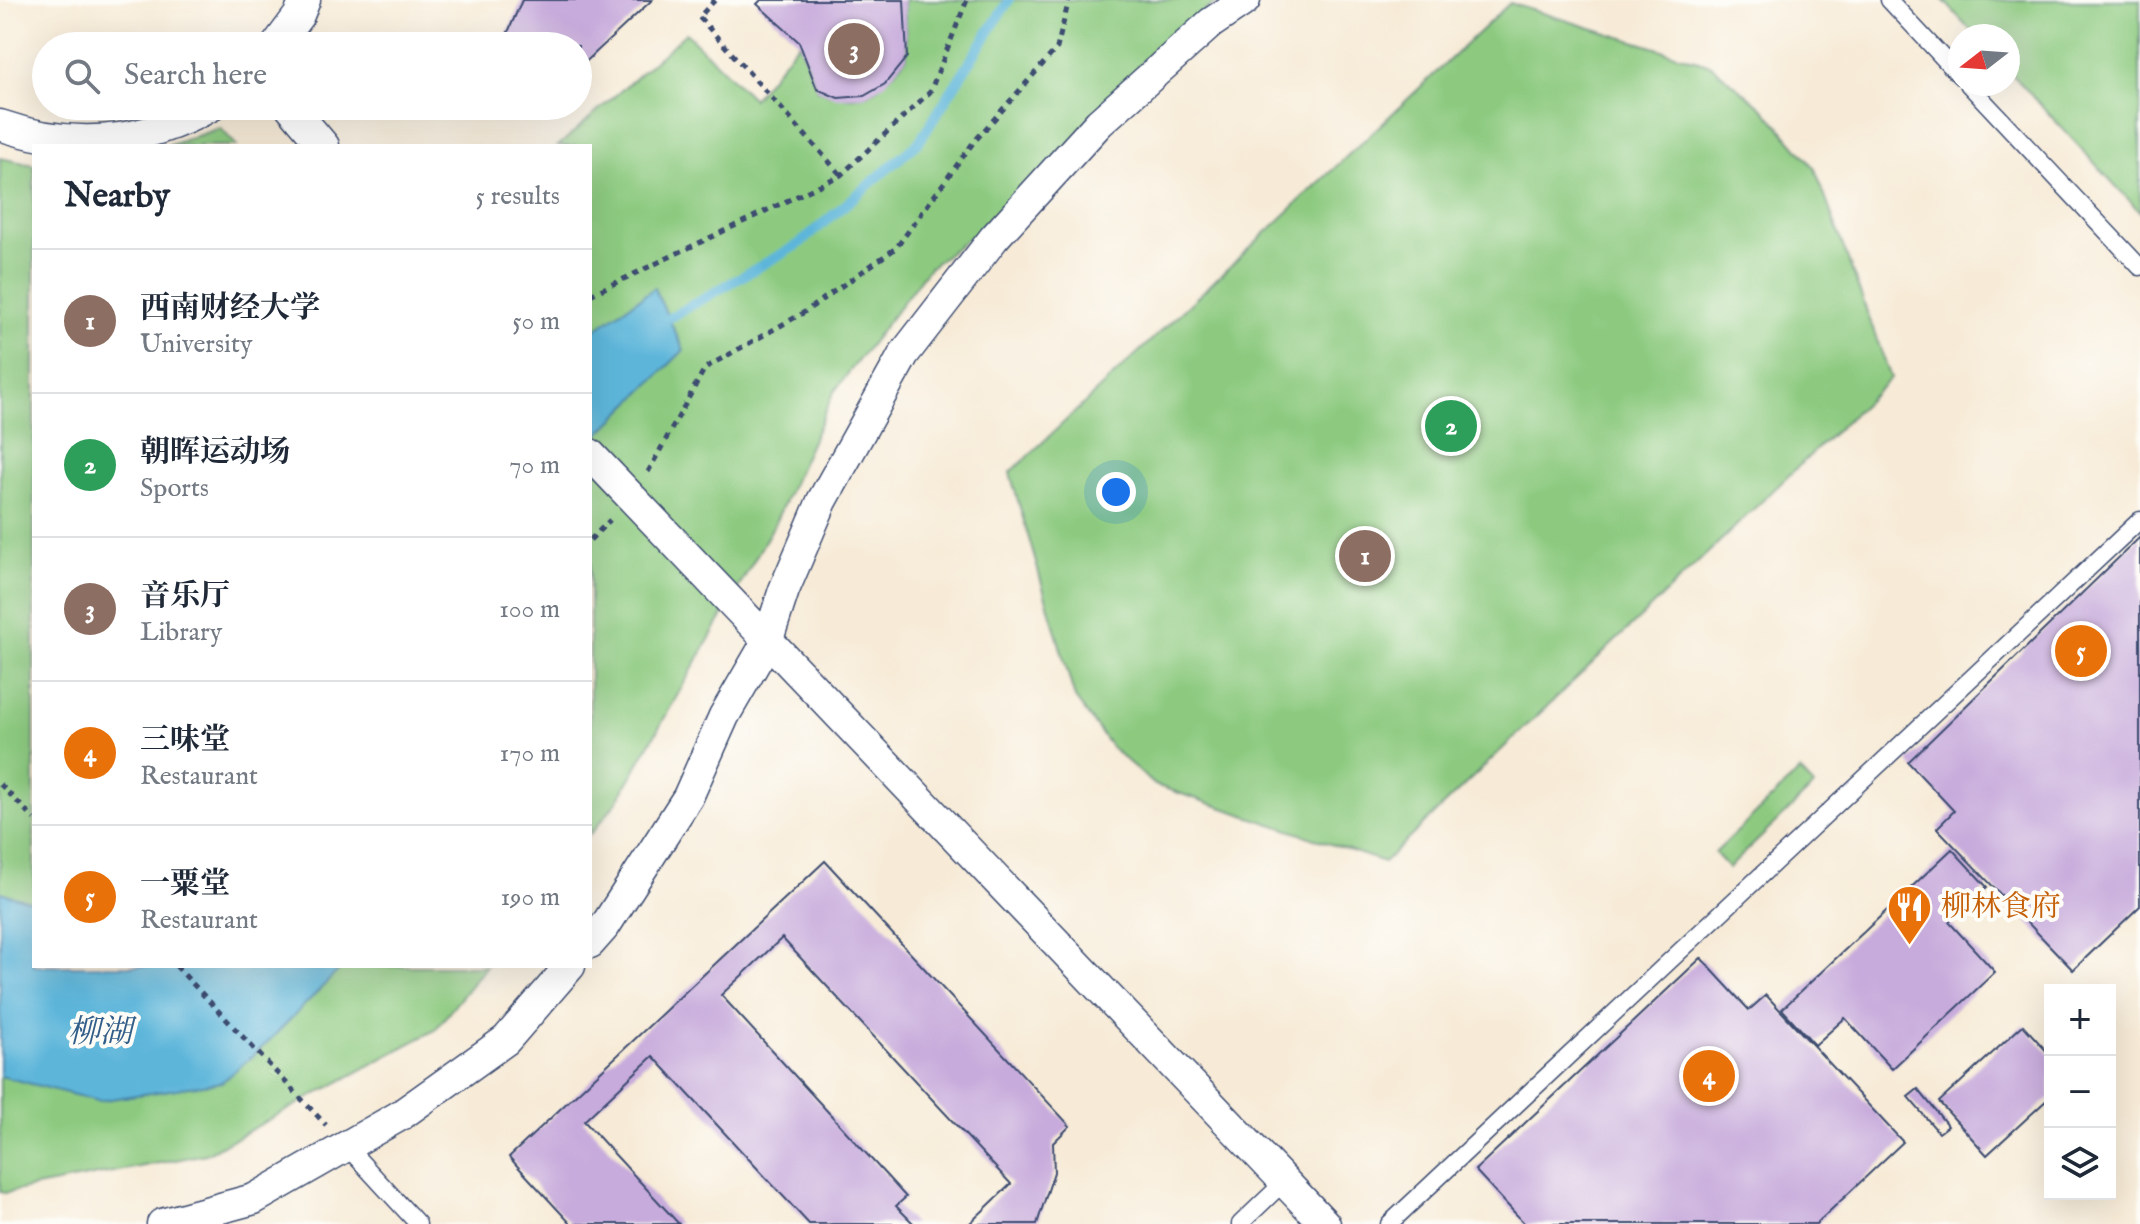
<!DOCTYPE html>
<meta charset="utf-8">
<style>
body{margin:0;font-family:"IM FELL English","Noto Serif SC",serif;background:#f6f6f7;color:#1f2937}
.controls{position:absolute;right:24px;bottom:24px;display:grid;overflow:hidden;border-radius:0px;box-shadow:0 8px 32px #0002}
.controls button{width:72px;height:72px;display:grid;place-items:center;padding:0;border:0;border-bottom:2px solid #e0e1e3;background:#fff;color:#1f2937;font:40px sans-serif}
.compass{position:absolute;left:1948px;top:24px;width:72px;height:72px;border-radius:50%;background:#fff;box-shadow:0 8px 32px #0002;rotate:253deg}
.you{position:absolute;left:1116px;top:492px;width:28px;height:28px;margin:-20px;border:6px solid #fff;border-radius:50%;background:#1a73e8;box-shadow:0 0 0 12px #1a73e833}
.badge{display:grid;place-items:center;width:52px;height:52px;border-radius:50%;background:#db2777;color:#fff;font-size:26px;font-weight:700}
.pin{position:absolute;translate:-50% -50%;border:4px solid #fff;box-shadow:0 2px 8px #0006}
.list{margin:0;padding:0;list-style:none}
h2{display:flex;justify-content:space-between;align-items:center;height:104px;margin:0;padding:0 32px;font-size:34px}
h2 small{font-size:26px;font-weight:400;color:#747a83}
.list li{display:grid;grid-template-columns:52px 1fr auto;gap:24px;align-items:center;box-sizing:border-box;height:144px;padding:0 32px;border-top:2px solid #e0e1e3}
.list b{display:block;font-size:30px;white-space:nowrap}
.list p{margin:0;font-size:26px;white-space:nowrap;color:#747a83}
.list em{font-size:26px;font-style:normal;color:#747a83}
.icon{flex:none;width:44px;height:44px;fill:none;stroke:currentColor;stroke-width:2;stroke-linecap:round;stroke-linejoin:round}
.map{position:relative;flex:none;width:2140px;height:1224px;overflow:hidden}
.search{position:absolute;background:#fff;box-shadow:0 8px 32px #0002;left:32px;top:32px;width:560px;height:88px;display:flex;align-items:center;gap:20px;box-sizing:border-box;padding:0 28px;border-radius:44px;color:#747a83;font-size:30px}
.panel{position:absolute;background:#fff;box-shadow:0 8px 32px #0002;left:32px;top:144px;width:560px;height:824px;border-radius:0px}
.map>svg:first-child{display:block}
.green{fill:#8dca80;stroke:#547c6f;stroke-width:2}
.water{fill:#5db6da;stroke:#3c729c;stroke-width:2}
.lines{fill:none;stroke-linecap:round;stroke-linejoin:round}
.stream{stroke:#5db6da;stroke-width:10}
.building{fill:#c7abdc}
.service-casing{stroke:#3c4b70;stroke-width:19}
.minor-casing{stroke:#3c4b70;stroke-width:33}
.path{stroke:#3c4b70;stroke-width:5;stroke-dasharray:6 6;stroke-linecap:butt}
.service{stroke:#fff;stroke-width:16}
.minor{stroke:#fff;stroke-width:30}
.labels{text-anchor:middle;dominant-baseline:central;stroke-width:8;stroke-linejoin:round;paint-order:stroke}
.food-label{font-size:30px;fill:#c56008;stroke:#fdfcf7;text-anchor:start}
.water-label{font-size:32px;font-style:italic;fill:#325e89;stroke:#fdfcf7}
</style>
<div class="map">
<svg width="2140" height="1224" viewBox="0 0 2140 1224">
<rect width="100%" height="100%" fill="#fdfcf7"/>
<filter id="ink" filterUnits="userSpaceOnUse"><feTurbulence type="fractalNoise" baseFrequency=".0125" numOctaves="2"/><feDisplacementMap in="SourceGraphic" scale="16" xChannelSelector="R" yChannelSelector="G"/><feConvolveMatrix kernelMatrix="1 2 1 2 8 2 1 2 1" color-interpolation-filters="sRGB"/></filter>
<filter id="wash" filterUnits="userSpaceOnUse"><feTurbulence type="fractalNoise" baseFrequency=".006" numOctaves="4" result="noise"/><feDisplacementMap in="SourceGraphic" scale="32" xChannelSelector="R" yChannelSelector="G"/><feGaussianBlur stdDeviation="1.8" result="paint"/><feColorMatrix in="noise" values="0 0 0 0 0 0 0 0 0 0 0 0 0 0 0 0 0 1.4 0 .05"/><feComposite in="paint" operator="in"/></filter>
<g filter="url(#wash)">
<rect width="100%" height="100%" fill="#f7ebd7"/>
<path class="green" d="M904,0H1219L1152,50L1048,178L929,268L834,392L775,523L618,800L590,835V146H558L686,33L753,99L799,42L817,89C862,109 880,91 907,57Z
M1943,0H2140V212L2008,70V36H1976Z
M1510,3L1711,65L1765,110L1815,169L1891,378L1384,862L1155,785L1112,748L1075,698L1010,473Z
M220,128L237,146H167Z
M0,158L34,165V966H486L435,1030L206,1154L5,1193L0,1192Z
M1800,771L1814,786L1729,868L1715,853Z"/>
<path class="water" d="M654,288L684,350L590,443V333Z
M0,892L34,902V966H343L266,1044L222,1082L98,1101L0,1076Z"/>
<g class="lines">
<path class="stream" d="M669,318L799,244L919,142L1009,0"/>
</g>
<g id="blocks">
<path class="building" d="M522,0H652L578,69V46H502Z
M761,0H904L907,57L885,84L864,96L838,98L817,89L799,42L757,4Z
M515,106H539L525,118Z
M2140,537V906L2073,970L1937,828L1954,811L1908,762Z
M1952,849L1987,887L1949,922L1995,972L1892,1069L1845,1018L1815,1045L1782,1009Z
M825,861L1070,1126L1053,1143L1054,1172L1037,1224H969L1011,1184L782,938L721,995L906,1197L896,1206L914,1224H809L653,1056L584,1121L679,1224H571L509,1157Z
M1701,958L1749,1010L1766,995L1903,1142L1816,1224H1525L1475,1170Z
M2023,1025L2050,1055V1097L1987,1155L1939,1102Z
M1918,1089L1948,1126L1939,1133L1908,1097Z"/>
</g>
</g>
<g filter="url(#ink)">
<use href="#blocks" fill-opacity="0" stroke="#3c4b70" stroke-width="2"/>
<g class="lines">
<defs>
<path id="service" d="M1889,0L1960,76
M1968,84L2140,267
M348,1148L418,1224
M1240,1224L1284,1182
M1389,1224L2140,520"/>
<path id="minor" d="M276,46L299,15L305,0
M290,106L324,146
M0,125C72,150 144,144 211,106
M590,454L1325,1224
M590,943L605,926L688,797L724,716L767,642L784,590L822,501L904,354L994,238L1099,123L1211,23L1245,0
M162,1224L254,1199L401,1115L506,1040L570,966"/>
</defs>
<use href="#service" class="service-casing"/>
<use href="#minor" class="minor-casing"/>
<path class="path" d="M715,0L699,17L841,175
M590,295L841,175L930,92L967,0
M648,472L705,368L803,313L896,248L973,143L1057,48L1069,0
M590,540L610,520
M0,784L34,819
M176,966L326,1125"/>
<use href="#service" class="service"/>
<use href="#minor" class="minor"/>
</g>
</g>
<defs>
<symbol id="restaurant-pin" viewBox="-11 -11 22 30"><path d="M0 17L-7.5 6A9.5 9.5 0 1 1 7.5 6Z" fill="#e8710a" stroke="#fdfcf7"/><path d="M-5-6h1v4h1v-4h1v4h1v-4h1v5L-1.5 .5V6h-2V.5L-5-1ZM5-6V6H3V1.5H1.5Q1.5-4 5-6Z" fill="#fff"/></symbol>
</defs>
<g fill-rule="evenodd">
<use href="#restaurant-pin" x="1884" y="882" width="51" height="69"/>
</g>
<g class="labels">
<g class="food-label">
<text x="1941" y="908">柳林食府</text>
</g>
<g class="water-label">
<text x="100" y="1033">柳湖</text>
</g>
</g>
</svg>
<div class="controls">
<button>+</button>
<button>−</button>
<button><svg class="icon" aria-label="layers" viewBox="0 0 24 24"><path d="M12 4l9 5-9 5-9-5zM3 14l9 5 9-5"/></svg></button>
</div>
<svg class="compass" viewBox="-18 -18 36 36"><path d="M0-13l5 13h-10z" fill="#e53935"/><path d="M0 13l5-13h-10z" fill="#747a83"/></svg>
<div class="you"></div>
<div class="pin badge" style="left:1365px;top:556px;background:#8d6e63">1</div>
<div class="pin badge" style="left:1451px;top:426px;background:#2e9e5b">2</div>
<div class="pin badge" style="left:854px;top:49px;background:#8d6e63">3</div>
<div class="pin badge" style="left:1709px;top:1076px;background:#e8710a">4</div>
<div class="pin badge" style="left:2081px;top:651px;background:#e8710a">5</div>
<div class="search"><svg class="icon" aria-label="search" viewBox="0 0 24 24"><circle cx="10" cy="10" r="6"/><path d="M15 15l6 6"/></svg>Search here</div>
<section class="panel">
<h2>Nearby<small>5 results</small></h2>
<ul class="list">
<li><span class="badge" style="background:#8d6e63">1</span><div><b>西南财经大学</b><p>University</p></div><em>50 m</em></li>
<li><span class="badge" style="background:#2e9e5b">2</span><div><b>朝晖运动场</b><p>Sports</p></div><em>70 m</em></li>
<li><span class="badge" style="background:#8d6e63">3</span><div><b>音乐厅</b><p>Library</p></div><em>100 m</em></li>
<li><span class="badge" style="background:#e8710a">4</span><div><b>三味堂</b><p>Restaurant</p></div><em>170 m</em></li>
<li><span class="badge" style="background:#e8710a">5</span><div><b>一粟堂</b><p>Restaurant</p></div><em>190 m</em></li>
</ul>
</section>
</div>
